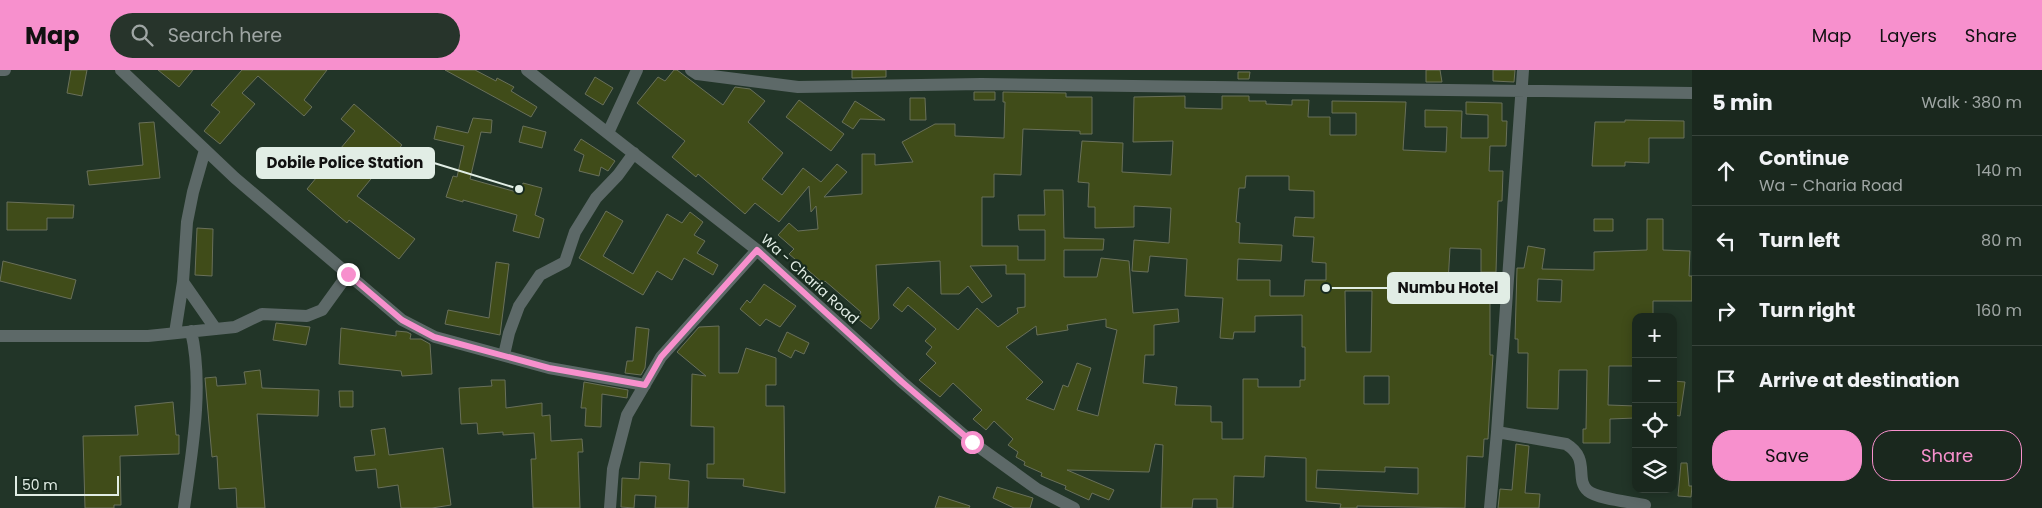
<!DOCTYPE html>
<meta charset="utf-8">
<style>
body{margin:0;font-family:Poppins,sans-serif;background:#27342b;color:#f1f3f6}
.controls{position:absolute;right:15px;bottom:15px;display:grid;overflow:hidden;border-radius:10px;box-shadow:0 2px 12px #0003}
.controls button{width:45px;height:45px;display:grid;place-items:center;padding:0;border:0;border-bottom:1px solid #38443c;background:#1a281e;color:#f1f3f6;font:25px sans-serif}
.scale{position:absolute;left:15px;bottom:12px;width:104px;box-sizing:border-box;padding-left:5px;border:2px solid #e1ede5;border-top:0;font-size:14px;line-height:18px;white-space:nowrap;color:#e1ede5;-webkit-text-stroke:4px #182b1f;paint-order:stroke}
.stop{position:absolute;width:15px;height:15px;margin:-11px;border:4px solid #f790cd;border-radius:50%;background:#fff}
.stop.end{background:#f790cd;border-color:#fff;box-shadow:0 1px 5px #0008}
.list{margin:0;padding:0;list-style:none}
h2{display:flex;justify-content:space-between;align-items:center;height:65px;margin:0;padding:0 20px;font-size:21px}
h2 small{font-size:16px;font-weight:400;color:#9fa6a4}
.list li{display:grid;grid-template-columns:32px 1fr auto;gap:15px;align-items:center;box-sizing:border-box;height:70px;padding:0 20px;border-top:1px solid #38443c}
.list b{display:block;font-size:19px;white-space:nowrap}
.list p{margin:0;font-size:16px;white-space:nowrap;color:#9fa6a4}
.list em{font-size:16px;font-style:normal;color:#9fa6a4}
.actions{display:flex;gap:10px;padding:15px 20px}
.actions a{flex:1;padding:11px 0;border:1px solid #f790cd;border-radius:20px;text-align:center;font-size:18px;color:#f790cd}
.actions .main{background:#f790cd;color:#111}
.icon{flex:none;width:28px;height:28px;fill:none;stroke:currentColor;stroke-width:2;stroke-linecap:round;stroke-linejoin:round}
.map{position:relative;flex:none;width:1692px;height:438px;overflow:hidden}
header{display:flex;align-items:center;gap:30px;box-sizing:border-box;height:70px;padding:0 25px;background:#f790cd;color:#111}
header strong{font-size:24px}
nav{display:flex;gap:28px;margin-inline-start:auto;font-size:18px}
.search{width:350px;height:45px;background:#27342b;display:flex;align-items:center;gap:12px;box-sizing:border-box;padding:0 18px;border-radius:28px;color:#9fa6a4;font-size:19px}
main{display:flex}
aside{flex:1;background:#1a281e}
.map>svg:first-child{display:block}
.building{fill:#404c19;stroke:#69705a;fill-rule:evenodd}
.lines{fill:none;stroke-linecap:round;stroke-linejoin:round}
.minor{stroke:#5d6968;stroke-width:12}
.route{stroke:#f790cd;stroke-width:6}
.labels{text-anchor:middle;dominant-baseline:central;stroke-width:4.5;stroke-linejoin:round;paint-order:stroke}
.street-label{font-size:14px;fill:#e1ede5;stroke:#182b1f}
.leader{fill:none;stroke:#e1ede5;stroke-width:2}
.callout-dot{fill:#e1ede5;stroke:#182b1f;stroke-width:2}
.callout{fill:#e1ede5;stroke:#e1ede5;stroke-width:2}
.callout-label{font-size:15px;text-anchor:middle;font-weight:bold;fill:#111}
</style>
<header>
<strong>Map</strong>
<div class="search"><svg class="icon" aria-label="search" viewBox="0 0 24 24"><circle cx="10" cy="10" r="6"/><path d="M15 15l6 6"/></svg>Search here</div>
<nav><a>Map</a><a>Layers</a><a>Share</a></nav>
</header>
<main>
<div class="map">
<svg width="1692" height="438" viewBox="0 0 1692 438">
<rect width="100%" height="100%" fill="#223528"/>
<path class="building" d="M71,0H87L82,26L67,23Z
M158,0H193L179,17Z
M242,0H327L304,30L312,37L304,46L258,6L242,23L255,34L220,74L204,61L220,42L211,35Z
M445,0H475L496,11L497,8L514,17L511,21L537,37L531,47Z
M674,0H677L723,35L735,17L750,19L765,31L748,52L783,83L762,109L782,125L803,98L821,112L837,94L847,102L824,127L862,124V84H875V95L913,92L902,72L935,54H955V66L1004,68L1005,32H1003V22L1066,23V27H1092V64H1080V61L1023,59L1021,105L994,104V127H982V176H1018V190H1045V160H1019L1018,145H1045L1044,120H1063L1064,168L1104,169L1103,180H1064V207H1097L1101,188L1129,191L1133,243L1178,239L1179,252L1154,255V285H1145L1143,313L1177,317L1175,335L1211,336V352H1222V369H1243V309H1258V317H1300V310H1305V277H1302V245L1255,246V262H1234L1233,269L1220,268L1223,228L1185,226L1187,189L1150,186L1148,202L1132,201L1134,170L1169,173L1171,138L1134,136V157L1095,158V137H1088L1089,113L1078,112L1082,71L1123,73L1122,102L1171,105L1173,71L1133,72L1134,27L1185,26V38L1222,39V26H1249V31H1266V34L1292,35V30H1309L1308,47H1330V65H1356V43H1332V31L1406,32L1403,80L1446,82L1447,57H1425V40L1462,41L1461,68H1488V45L1466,44V32L1502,33V51H1507L1506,76H1490L1489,101H1503L1502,131H1498L1496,202H1481V179L1450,178L1448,213L1490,212V285H1493L1488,369H1484L1483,387L1467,386L1465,438L1357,436V438H1340L1341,434L1306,431V388L1265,386L1264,407L1234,406L1233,438H1217V429H1193L1192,438H1161L1163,375L1155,374L1149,402L1067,400L1114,420L1109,430L1092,423L1089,430L1065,419L1066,416L1041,406L1042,403L1024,395L1025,392L1016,387L1018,382L1008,375L1013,369L994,351L986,360L973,349L982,340L953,313L940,327L919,310L936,293L926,284L932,277L925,271L936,259L908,235L902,242L893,235L908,217L958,260L977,238L998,257L1018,243L1017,238L1025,237V204H1006V195L970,196L992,226L982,233L968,216L959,224H941L940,191L876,195L879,249L871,259L857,248L861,242L825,211L823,213L789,184L794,179L778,165L789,153L798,161L818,159L816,136L811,142L809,116L779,152L755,133L745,144L698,104L696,107L672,87L685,71L637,33L658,7L665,11ZM1246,106H1289V120L1314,121V148L1295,147L1293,166L1314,167L1312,192L1326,193V210H1305L1304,226H1270V210H1237L1238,189L1281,191L1282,175L1239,173L1240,153L1236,152L1239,118H1245ZM1345,221H1372L1371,282H1346ZM1106,249V257L1117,260L1098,346L1077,340L1091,298L1077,293L1068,317L1063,315L1054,340L1026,329L1043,312L1006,277L1036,256L1037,265L1068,260L1067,255ZM1364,306H1389V334H1364ZM1385,397L1418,398V424L1316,418L1317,400L1385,402Z
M852,0H886V7L852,8Z
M1426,0H1440L1442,12H1426Z
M1493,0H1515L1514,12L1493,11Z
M1238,2H1250L1249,9H1238Z
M595,7L613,18L603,35L585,24Z
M974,22H995V30H974Z
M910,28H925L926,50H910Z
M799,30L844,64L831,81L786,47Z
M855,31L885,50L860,49L853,59L842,52Z
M354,34L402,75L389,90L388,88L357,126L415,169L399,189L349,150L347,153L307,119L355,61L341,49Z
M473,48L492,50L491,63L481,62L470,109L520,123L523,113L542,118L535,145L544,149L539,168L513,161L517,145L463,130V132L446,127L453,106L457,107L464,76L434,69L437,56L468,63Z
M1625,50L1684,51V68H1649V93L1625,92V96H1592L1595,52H1625Z
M154,52L160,108L89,115L87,101L143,95L139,53Z
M523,56L546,62L542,78L519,72Z
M581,69L615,91L608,101L601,97L599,106L579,101L584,85L574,80Z
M7,132L74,135L73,148H47V160H7Z
M606,141L623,151L603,186L633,204L667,144L682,153L690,142L703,152L694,165L705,171L697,183L718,195L713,205L684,188L672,210L657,201L643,225L579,188Z
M1594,149H1613V161H1594Z
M1647,149H1663V180L1690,181L1689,206H1692V231H1653V247L1635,248L1634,280H1636V296H1609L1608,335L1636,336V348L1610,349V373H1583V359H1586L1587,300H1559L1558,339L1527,338L1528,283H1518V269H1515L1517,198H1524L1528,176L1545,179L1542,199L1594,200V182L1647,180ZM1538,209L1562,210L1561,232L1537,231Z
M197,158L213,159L212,206L195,205Z
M3,191L76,210L71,229L0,211Z
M496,192L509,194L500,265L445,254L448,240L489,248Z
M764,214L796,236L780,257L766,249L760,256L740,239L747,230L750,233Z
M276,253L310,257L306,275L273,270Z
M719,256V303H738L746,278L776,288V315H766V336H784L785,423L743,416L744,409L707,408V394H714V357L691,356L692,304L706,306L677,282L699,257Z
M636,257L649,259L645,298L641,305L625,303L627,291H633Z
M341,258L396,266V261L407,262L411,264L410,269H421L430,274L432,304L402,306L401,301L339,294Z
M787,262L809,273L804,284L795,280L791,288L778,281Z
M260,300L262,318L319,320L318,346L257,344L265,438H237L236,418L219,419L217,386L212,387L205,308L216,307L217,316L246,314L244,302Z
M491,310H505L506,338L542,333V346L550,345L551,371L582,369L583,382H578L580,438H533L531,389H536L534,363L503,365V362L478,364L477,353L461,354L459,318L492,316Z
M1673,311L1685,312L1680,346L1673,345Z
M584,312L628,320L627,328L602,324L601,357L585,356L586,338H581Z
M339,321H353V337H340Z
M173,332L176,365H179V384L120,386L121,435H114V438H85L83,366L138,365L135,336Z
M385,358L389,385L443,378L451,435L432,438H401L398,415L378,418L376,399L356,401L354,387L375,385L371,360Z
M1516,374L1529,376L1525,423L1540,424L1539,438H1498L1500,419L1512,420Z
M640,392L670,394L669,409L689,411L688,438H655L656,426L635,425L634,438L621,437L622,408L639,409Z
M1681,393H1687L1689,416H1692L1691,427L1678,426Z
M997,417L1033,428L1030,438H1014L993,428Z
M939,426L970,436L969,438H935Z"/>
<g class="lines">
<path class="minor" d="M0,0H5
M121,0L235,108L402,250L435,267L549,298L645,315
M527,0L757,180L902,312L972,372L1037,419L1074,438
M691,0L697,4L798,17L981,14L1692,23
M608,63L637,0
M183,212L215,258
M175,263L183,212L187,152L193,122L205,80
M0,266H148L235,257L262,244L307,246L322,240L348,204
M504,285L509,263L519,236L540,205L565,192L575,162L596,128L618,105L634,83
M1497,362L1566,374C1591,389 1574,409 1588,421C1598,429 1631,432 1645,435
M184,438C192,382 204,316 191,261
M610,438L613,399L627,345L661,287L757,180
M1490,438L1497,362L1523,0"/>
</g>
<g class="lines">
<path class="route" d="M348,204L402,250L434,267L549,298L645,315L661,287L757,180L902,312L972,372"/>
</g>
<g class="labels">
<g class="street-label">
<text transform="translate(810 209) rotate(42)">Wa - Charia Road</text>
</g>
</g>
<path class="leader" d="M519 119L434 93M1326 218L1388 218"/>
<g class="callout-dot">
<circle cx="519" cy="119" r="5"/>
<circle cx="1326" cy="218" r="5"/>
</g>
<g class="callout">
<rect x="257" y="78" width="177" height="30" rx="5"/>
<rect x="1388" y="203" width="121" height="30" rx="5"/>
</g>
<g class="callout-label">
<text x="345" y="98">Dobile Police Station</text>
<text x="1448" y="223">Numbu Hotel</text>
</g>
</svg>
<div class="controls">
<button>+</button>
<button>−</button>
<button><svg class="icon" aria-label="locate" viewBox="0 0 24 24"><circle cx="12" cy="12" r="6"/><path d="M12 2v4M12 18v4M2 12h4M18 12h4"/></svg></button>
<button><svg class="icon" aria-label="layers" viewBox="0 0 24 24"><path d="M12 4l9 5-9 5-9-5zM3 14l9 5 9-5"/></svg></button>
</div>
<div class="scale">50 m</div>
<div class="stop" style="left:972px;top:372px"></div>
<div class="stop end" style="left:348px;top:204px"></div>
</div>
<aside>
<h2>5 min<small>Walk · 380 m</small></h2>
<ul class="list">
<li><svg class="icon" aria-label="ahead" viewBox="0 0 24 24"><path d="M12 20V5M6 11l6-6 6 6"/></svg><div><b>Continue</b><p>Wa - Charia Road</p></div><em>140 m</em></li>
<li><svg class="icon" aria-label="left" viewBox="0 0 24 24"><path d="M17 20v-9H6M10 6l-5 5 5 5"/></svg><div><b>Turn left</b></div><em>80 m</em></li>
<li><svg class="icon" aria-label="right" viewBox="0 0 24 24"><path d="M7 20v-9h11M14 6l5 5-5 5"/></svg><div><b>Turn right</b></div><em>160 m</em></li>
<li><svg class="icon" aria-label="arrive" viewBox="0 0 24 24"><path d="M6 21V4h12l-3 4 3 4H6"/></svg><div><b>Arrive at destination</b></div></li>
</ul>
<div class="actions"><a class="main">Save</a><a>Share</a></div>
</aside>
</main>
